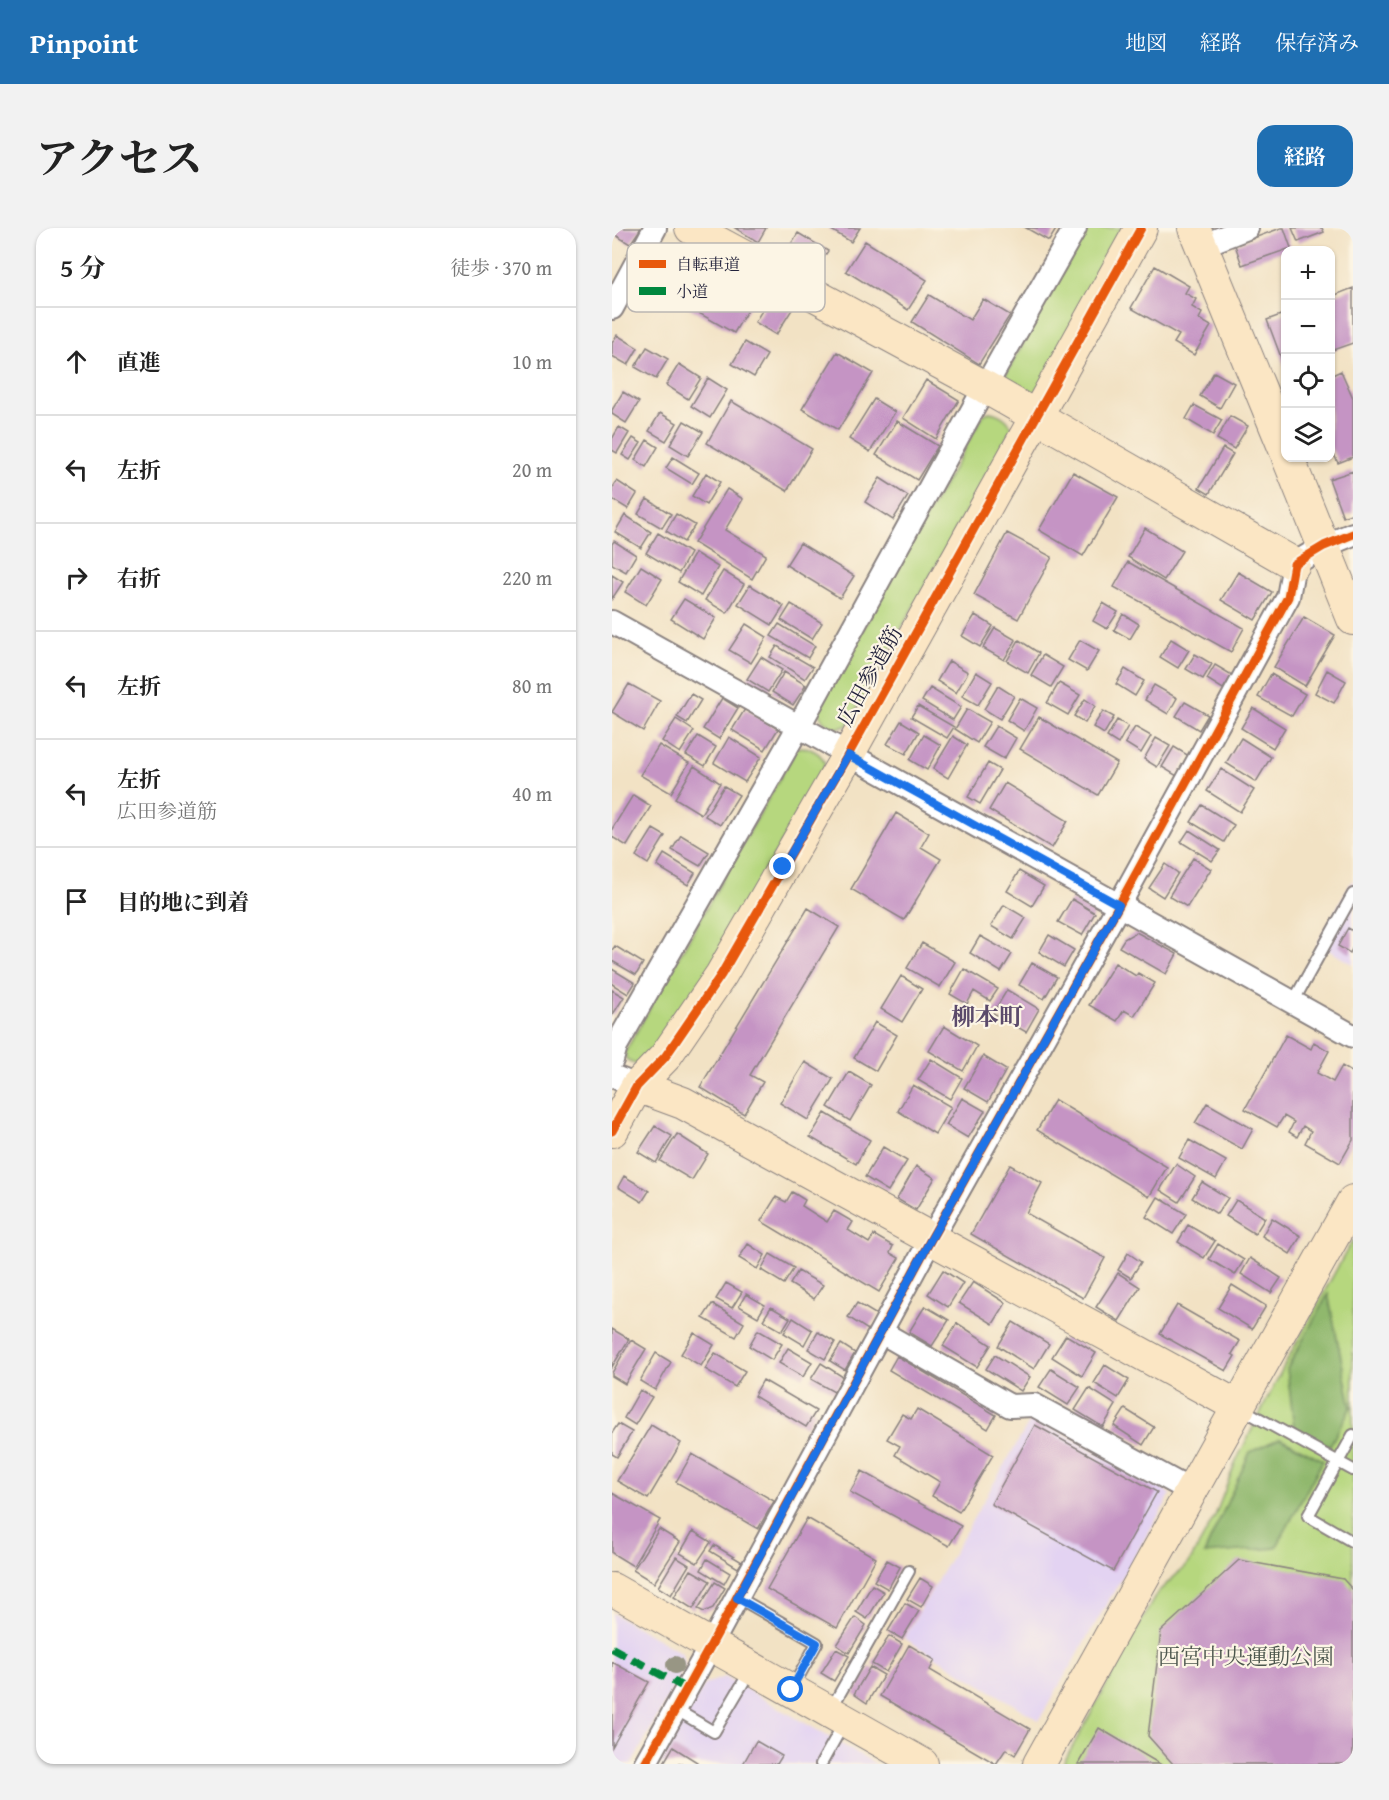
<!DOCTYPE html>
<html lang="ja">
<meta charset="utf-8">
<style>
body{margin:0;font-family:"Gentium Book Plus","Noto Serif JP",serif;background:#f2f2f2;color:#222}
.controls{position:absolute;right:18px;top:18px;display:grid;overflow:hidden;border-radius:12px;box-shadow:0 2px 4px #0004}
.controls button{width:54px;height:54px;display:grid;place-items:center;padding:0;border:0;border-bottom:2px solid #e0e0e0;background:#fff;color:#222;font:30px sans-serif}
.stop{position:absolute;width:18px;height:18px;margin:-14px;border:4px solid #1a73e8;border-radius:50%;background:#fff}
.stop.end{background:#1a73e8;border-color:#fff;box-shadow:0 2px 6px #0008}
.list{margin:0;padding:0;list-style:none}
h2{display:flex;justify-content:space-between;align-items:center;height:78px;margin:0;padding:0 24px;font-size:26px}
h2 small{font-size:20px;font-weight:400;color:#767676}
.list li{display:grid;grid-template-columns:39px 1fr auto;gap:18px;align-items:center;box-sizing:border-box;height:108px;padding:0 24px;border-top:2px solid #e0e0e0}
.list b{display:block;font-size:22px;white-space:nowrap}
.list p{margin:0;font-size:20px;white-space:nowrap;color:#767676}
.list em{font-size:20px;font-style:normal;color:#767676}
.icon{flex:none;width:33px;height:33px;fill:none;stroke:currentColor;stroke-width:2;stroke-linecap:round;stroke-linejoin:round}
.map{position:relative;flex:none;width:741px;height:1536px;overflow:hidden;border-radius:18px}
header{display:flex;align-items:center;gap:36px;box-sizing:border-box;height:84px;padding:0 30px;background:#1f6fb2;color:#fff}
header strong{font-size:28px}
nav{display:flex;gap:33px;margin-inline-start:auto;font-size:21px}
.intro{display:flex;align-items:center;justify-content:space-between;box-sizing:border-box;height:144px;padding:0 36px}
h1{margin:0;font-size:42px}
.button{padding:15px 27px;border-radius:18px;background:#1f6fb2;color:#fff;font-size:21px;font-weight:700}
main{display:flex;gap:36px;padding:0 36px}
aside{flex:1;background:#fff;border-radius:18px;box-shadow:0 2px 4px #0004}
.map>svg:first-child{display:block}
.built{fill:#e3d3f2}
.green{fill:#b6d77e;stroke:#6c7c5c;stroke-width:1.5}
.forest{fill:#90b86d;stroke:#596d54;stroke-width:1.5}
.building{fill:#c594c4}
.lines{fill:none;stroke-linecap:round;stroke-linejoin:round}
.lane-casing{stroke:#8a8280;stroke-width:14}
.street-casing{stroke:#8a8280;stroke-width:26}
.secondary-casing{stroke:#8a8280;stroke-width:34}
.lane{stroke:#fff;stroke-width:10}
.street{stroke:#fff;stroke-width:22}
.secondary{stroke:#fbe6c4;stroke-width:32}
.quiet{stroke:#00873e;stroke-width:8;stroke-dasharray:15 8;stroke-linecap:butt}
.cycleway-casing{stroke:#fcf5e5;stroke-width:13}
.cycleway{stroke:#e8590c;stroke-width:9}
.tree{fill:#989684}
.route{stroke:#1a73e8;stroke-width:8}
.labels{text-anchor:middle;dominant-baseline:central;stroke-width:4.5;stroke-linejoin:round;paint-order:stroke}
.street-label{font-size:22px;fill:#22223b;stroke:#fcf5e5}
.park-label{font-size:22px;fill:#4e584f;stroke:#fcf5e5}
.neighbourhood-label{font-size:24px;font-weight:bold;fill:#5b4a6b;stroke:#fcf5e5}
.key{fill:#fcf5e5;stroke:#bbb6b2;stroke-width:1.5}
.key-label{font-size:16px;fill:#22223b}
</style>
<header>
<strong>Pinpoint</strong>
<nav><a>地図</a><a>経路</a><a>保存済み</a></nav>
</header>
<div class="intro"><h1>アクセス</h1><a class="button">経路</a></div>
<main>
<aside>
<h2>5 分<small>徒歩 · 370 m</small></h2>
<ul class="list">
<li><svg class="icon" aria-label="ahead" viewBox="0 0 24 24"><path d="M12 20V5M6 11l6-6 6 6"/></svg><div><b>直進</b></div><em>10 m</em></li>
<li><svg class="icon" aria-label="left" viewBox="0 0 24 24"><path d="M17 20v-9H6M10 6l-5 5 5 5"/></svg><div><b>左折</b></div><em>20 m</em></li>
<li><svg class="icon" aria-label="right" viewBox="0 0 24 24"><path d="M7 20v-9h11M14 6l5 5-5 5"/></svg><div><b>右折</b></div><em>220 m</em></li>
<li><svg class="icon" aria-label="left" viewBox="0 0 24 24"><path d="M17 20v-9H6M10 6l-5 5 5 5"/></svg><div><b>左折</b></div><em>80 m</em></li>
<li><svg class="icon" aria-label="left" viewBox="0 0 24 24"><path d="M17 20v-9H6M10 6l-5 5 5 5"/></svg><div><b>左折</b><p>広田参道筋</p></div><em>40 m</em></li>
<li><svg class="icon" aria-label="arrive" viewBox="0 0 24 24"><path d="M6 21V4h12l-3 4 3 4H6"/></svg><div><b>目的地に到着</b></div></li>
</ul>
</aside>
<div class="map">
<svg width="741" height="1536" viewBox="0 0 741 1536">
<rect width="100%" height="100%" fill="#fcf5e5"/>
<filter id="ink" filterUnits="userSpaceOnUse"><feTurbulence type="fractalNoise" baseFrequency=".0167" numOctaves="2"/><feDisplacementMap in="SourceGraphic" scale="12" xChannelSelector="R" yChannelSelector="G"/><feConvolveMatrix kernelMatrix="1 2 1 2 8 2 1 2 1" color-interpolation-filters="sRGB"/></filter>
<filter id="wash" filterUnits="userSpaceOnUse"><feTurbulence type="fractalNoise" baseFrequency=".008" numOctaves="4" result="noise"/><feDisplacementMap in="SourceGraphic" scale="24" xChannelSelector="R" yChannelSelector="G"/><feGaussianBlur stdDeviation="1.35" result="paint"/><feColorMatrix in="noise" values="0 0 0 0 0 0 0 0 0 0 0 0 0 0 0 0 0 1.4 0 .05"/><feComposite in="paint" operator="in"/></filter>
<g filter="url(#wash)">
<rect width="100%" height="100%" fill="#f2e2c4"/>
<path class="built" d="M741,651V736L705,716Z
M421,1188L559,1266L427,1492L292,1410Z
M0,1385L70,1425L73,1437L20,1536H0Z
M113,1449L264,1536H46L93,1456Z"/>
<path class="green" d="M475,0H515L423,165L416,169L392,154L393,148Z
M377,184C387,185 396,191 400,200L236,497C222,505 209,496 206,481L372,186Z
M190,519C201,521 211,526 213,537L100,738L31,836C24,838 20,835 14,831L13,824L185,520Z
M741,1011V1536H451L545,1365L577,1335L603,1288L624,1233L673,1136Z"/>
<path class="forest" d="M716,1066L739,1179L717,1219L682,1199L675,1141Z
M668,1210L711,1232L664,1320L592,1326L638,1224Z"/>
<g id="blocks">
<path class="building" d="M2,0H29L18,16L0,5Z
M123,0H154L146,14Z
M216,0H248L239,14Z
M414,0H445L437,13Z
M669,0H672L679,20L630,37L623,17Z
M680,0H710L712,4L686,14Z
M186,5L216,23L201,45L172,27Z
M253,13L315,52L296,82L234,43Z
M69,27L143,69L122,105L48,63Z
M543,38L577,58L573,65L584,71L580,79L590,85L587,91L599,98L582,127L562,115L567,107L519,80Z
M741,60V115L718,123V69Z
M160,66L181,80L164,107L143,94Z
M317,67L358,92L371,71L398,87L367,136L300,94Z
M674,85V140H673L655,92Z
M5,107L26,120L16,137L0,128V115Z
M133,114L155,127L142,149L120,136Z
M35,119L56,131L44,151L23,139Z
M225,124L261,145L226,202L190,181Z
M67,136L89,150L76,171L54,157Z
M729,143L741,170V229L726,235L718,218V148Z
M602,144L622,155L608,180L588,168Z
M96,150L115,162L98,190L79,178Z
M314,152L347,172L324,211L291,190Z
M11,164L27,174L14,195L0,186V182Z
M262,171L283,184L258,224L237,211Z
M119,173L200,221L175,263L95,215Z
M582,177L610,192L601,207L574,191Z
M48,185L65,195L54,213L37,203Z
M618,188L636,198L622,221L605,211Z
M72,193L91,204L76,228L58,217Z
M285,193L326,218L305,252L264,227Z
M7,199L17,205L5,225L0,222V211Z
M21,210L29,215L18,232L10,227Z
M35,212L46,219L34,239L23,232Z
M611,220L621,226L597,266L587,260Z
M61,229L87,245L80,256L54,240Z
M741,243V285L731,289L717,251Z
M461,244L506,269L471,328L427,302Z
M94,245L108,254L94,277L80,268Z
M268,250L296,268L281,292L253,274Z
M5,253L25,266L16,281L0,271V261Z
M115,261L131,271L113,302L154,327L140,351L82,315Z
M35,271L59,286L50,300L26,286Z
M64,286L83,297L72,314L54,303Z
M13,287L39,304L29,320L3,304Z
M533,300L570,323L552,352L516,329Z
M46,305L78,325L67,345L34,325Z
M395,305L440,329L406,391L362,367Z
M2,313L24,327L14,344L0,336V316Z
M188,315L242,348L228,370L174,337Z
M83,325L106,339L89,368L66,354Z
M516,334L632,400L619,424L502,359Z
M29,338L50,351L34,377L13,364Z
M111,343L132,356L115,385L93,372Z
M626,344L660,364L643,392L609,372Z
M0,347L11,354L0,371Z
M138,357L172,378L160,397L126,376Z
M72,371L104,390L91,411L59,391Z
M491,375L506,384L495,401L481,393Z
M179,376L210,395L200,411L169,392Z
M511,386L527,396L518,411L502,402Z
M363,387L381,398L368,419L350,408Z
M692,389L723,407L693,458L662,439Z
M134,396L155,409L139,435L117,422Z
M167,396L203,418L196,430L159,408Z
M383,400L404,412L392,432L371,420Z
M559,411L577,422L566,440L548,429Z
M407,412L427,425L416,445L395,433Z
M468,412L487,423L475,443L456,432Z
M165,418L201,439L193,451L158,429Z
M583,426L600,436L591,451L574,441Z
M431,427L451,439L439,459L419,447Z
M149,429L170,442L156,464L135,451Z
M337,433L356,444L344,465L325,453Z
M603,437L620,447L611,461L595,451Z
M513,441L532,453L523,468L504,456Z
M715,442L734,453L722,475L703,465Z
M172,444L194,457L181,477L160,464Z
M364,444L380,454L366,477L350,468Z
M659,446L693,466L680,488L646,469Z
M447,455L468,467L456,487L435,475Z
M17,456L48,473L31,503L0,484Z
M542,457L565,470L556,486L533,472Z
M386,458L402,468L388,491L372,481Z
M318,460L349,479L341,492L310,473Z
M79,466L89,472L75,495L65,489Z
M110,470L126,480L107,511L91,501Z
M408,470L425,480L412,503L395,492Z
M473,471L483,478L473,495L462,488Z
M573,474L596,487L587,502L564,488Z
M306,478L342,499L335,510L299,489Z
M641,480L673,500L661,520L629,500Z
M133,481L166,501L153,522L120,502Z
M355,481L378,494L365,515L343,501Z
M491,483L502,489L492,506L481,499Z
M427,489L505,535L486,567L408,521Z
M64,491L82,503L68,525L50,513Z
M505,492L516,498L506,516L495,509Z
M289,493L307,504L294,526L275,516Z
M384,498L404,510L392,531L371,519Z
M523,499L539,508L529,525L513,515Z
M312,507L329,517L315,542L298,532Z
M86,508L104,519L93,538L74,527Z
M341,508L355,517L336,550L321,541Z
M117,509L149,529L133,554L102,535Z
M544,510L558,518L545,539L532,531Z
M629,510L659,529L644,554L614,535Z
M47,517L77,535L59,565L28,547Z
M562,519L577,528L565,548L550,539Z
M376,535L388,542L368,576L356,569Z
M82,538L108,555L89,586L63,570Z
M609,541L642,562L628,584L595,563Z
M393,555L456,593L440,620L377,582Z
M112,558L127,567L108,597L93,588Z
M21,567L39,578L15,618L0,609V601Z
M590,577L622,597L612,614L579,594Z
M284,585L317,605L309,619L329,631L292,692L239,661Z
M41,601L53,608L36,636L24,628Z
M577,602L608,622L600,633L569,614Z
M69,607L97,624L88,638L60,622Z
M52,626L83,645L76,657L45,638Z
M581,630L599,641L575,679L557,668Z
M553,636L566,645L551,669L537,660Z
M407,643L432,658L420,678L395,663Z
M460,671L483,685L470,707L446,694Z
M392,677L414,690L401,711L379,698Z
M196,680L227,699L138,847L151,854L132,886L88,859Z
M736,700L741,703V719L738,725L726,718Z
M524,704L565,726L554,746L507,719L512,711Z
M437,707L462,722L452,739L427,724Z
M368,708L400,726L389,744L358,725Z
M310,715L343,734L328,759L295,740Z
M3,718L31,735L24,747L0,733V722Z
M420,735L445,749L432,771L407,757Z
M503,735L524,748L526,745L543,755L522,788L512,782L505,793L477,777Z
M0,741L23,755L16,766L0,756Z
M352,741L386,761L378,773L362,763L355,776L338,766Z
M289,748L310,761L290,794L269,781Z
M0,762L12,769L0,788Z
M395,762L427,781L414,804L381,785Z
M263,794L285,807L264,843L242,830Z
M332,798L365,818L351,843L317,823Z
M674,807L699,821L702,814L717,823L705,845L721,854L730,838L741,845V912L728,935L693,915L699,903L691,898L685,909L677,904L682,894L672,888L665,899L633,881Z
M371,828L394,842L376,874L352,860Z
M319,831L350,850L338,871L306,852Z
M193,834L221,851L196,892L168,875Z
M237,844L259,857L238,893L216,879Z
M301,857L339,879L323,906L286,883Z
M350,870L373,883L356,910L334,897Z
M443,872L555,939L537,969L425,902Z
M595,875L641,901L630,921L583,895Z
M213,885L258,912L244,936L198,909Z
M43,898L60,908L44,935L26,924Z
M65,906L96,926L80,952L48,933Z
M577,912L614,933L604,951L567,930Z
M271,919L295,933L276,963L253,949Z
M564,936L583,949L567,974L548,962Z
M398,937L430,955L414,985L493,1030L471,1070L359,1006Z
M304,938L323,950L304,982L285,971Z
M12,948L37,963L30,974L6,959Z
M590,954L616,970L605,986L580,970Z
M180,964L193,972L190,978L215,994L222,983L241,994L236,1002L257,1015L262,1007L281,1018L278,1025L287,1030L267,1064L149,993L164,969L174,974Z
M546,969L574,986L561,1006L534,989Z
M624,972L653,990L643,1006L614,988Z
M660,990L689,1008L678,1026L650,1008Z
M576,997L603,1013L592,1030L566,1014Z
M136,1016L153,1027L145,1041L127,1030Z
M606,1016L632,1032L623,1047L597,1031Z
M516,1025L529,1034L519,1050L506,1042Z
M158,1026L182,1040L172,1056L149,1042Z
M638,1030L669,1050L659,1065L629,1046Z
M331,1042L351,1055L336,1079L316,1066Z
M186,1043L211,1057L202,1071L178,1056Z
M506,1045L528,1059L507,1093L484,1079Z
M361,1054L394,1075L381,1096L347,1075Z
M114,1055L130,1064L120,1080L104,1071Z
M620,1057L654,1078L640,1101L606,1080Z
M134,1066L153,1077L146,1089L127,1078Z
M245,1075L265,1087L256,1102L236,1089Z
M100,1076L132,1095L124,1109L91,1090Z
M565,1077L628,1113L620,1126L623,1128L614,1143L548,1106Z
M313,1078L337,1092L320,1118L297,1104Z
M159,1079L178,1090L170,1103L151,1092Z
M181,1090L200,1102L192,1117L172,1105Z
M401,1094L437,1116L422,1141L386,1118Z
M345,1095L379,1117L365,1139L331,1118Z
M0,1101L17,1111L0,1139Z
M146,1102L170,1116L160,1132L137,1118Z
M206,1104L223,1114L213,1131L196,1121Z
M82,1105L102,1117L89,1138L69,1126Z
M454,1107L484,1125L470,1148L440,1129Z
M19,1112L34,1121L13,1156L0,1148V1145Z
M229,1116L243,1125L233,1142L218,1133Z
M176,1120L200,1134L191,1149L167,1135Z
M44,1125L59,1134L43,1162L28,1153Z
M103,1125L133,1143L123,1159L93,1141Z
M383,1127L418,1149L409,1163L374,1141Z
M285,1128L384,1187L376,1201L277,1142Z
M209,1135L231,1149L222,1164L199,1151Z
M493,1137L517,1152L506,1170L482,1155Z
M439,1141L468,1159L456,1177L427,1159Z
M151,1152L204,1183L194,1199L142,1168Z
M477,1160L504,1177L491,1199L463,1182Z
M28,1162L40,1169L23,1197L12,1190Z
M305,1181L381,1227L347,1284L320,1268L328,1254L283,1227L288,1218L275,1211L290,1186L299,1191Z
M513,1181L542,1199L531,1217L502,1198Z
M6,1196L20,1204L5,1229L0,1226V1205Z
M39,1197L69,1215L36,1271L5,1253Z
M423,1197L545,1264L501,1343L379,1276Z
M80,1226L162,1273L146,1301L64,1254Z
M250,1243L349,1298L337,1318L238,1264Z
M0,1265L48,1292L21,1338L0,1325Z
M195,1290L264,1330L225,1400L155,1361Z
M47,1301L68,1314L42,1355L21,1342Z
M81,1303L99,1314L85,1335L68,1325Z
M102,1317L130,1334L126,1340L98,1323Z
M64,1329L77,1337L59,1367L46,1359Z
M95,1331L118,1345L112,1356L89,1342Z
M275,1332L288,1339L276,1361L262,1353Z
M627,1332L731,1351L741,1362V1536H561L536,1508L549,1403Z
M79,1342L98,1353L81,1381L62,1369Z
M308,1350L321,1358L309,1379L295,1371Z
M103,1354L113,1360L101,1380L92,1384L86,1381Z
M260,1357L272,1364L255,1391L244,1384Z
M293,1375L307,1383L290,1411L276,1403Z
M243,1389L254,1397L237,1425L225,1417Z
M277,1408L290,1416L274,1444L260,1436Z
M297,1417L323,1432L318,1442L418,1501L403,1527L394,1521L384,1536L268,1468Z
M224,1421L237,1428L222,1453L209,1445Z
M0,1434L37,1454L0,1519Z
M258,1439L272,1447L255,1475L242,1466Z
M487,1500L548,1536H466Z
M144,1513L170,1528L165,1536H131Z
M61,1519L85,1534L84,1536H51Z"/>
</g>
</g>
<g filter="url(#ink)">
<use href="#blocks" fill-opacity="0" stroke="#8a8280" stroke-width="1.5"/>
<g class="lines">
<defs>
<path id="lane" d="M681,774L741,666
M630,1181L741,1242
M741,1207L696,1288L741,1314
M125,1369L205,1415L181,1459
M63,1481L102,1504L138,1443
M219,1481L297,1343
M209,1536L232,1495"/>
<path id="street" d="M589,18L635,0
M0,80L43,0
M0,394L741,808
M0,832L4,818L187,498L373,159L463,0
M0,848L25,858
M269,1104L398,1178L422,1177L579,1263
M33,1536L99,1417L319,1011L507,677L676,369L682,336L712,318L741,306"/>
<path id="secondary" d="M79,0L373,159L682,336
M582,0L674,224
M676,230L741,391
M25,858L71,875L627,1179
M0,903L25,858L53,829L109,747L236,527L529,0
M0,1361L310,1536
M427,1536L741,973"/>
</defs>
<use href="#lane" class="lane-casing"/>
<use href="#street" class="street-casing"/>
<use href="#secondary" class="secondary-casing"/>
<use href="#lane" class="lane"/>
<use href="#street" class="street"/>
<use href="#secondary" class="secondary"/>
<path class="quiet" d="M0,1420L75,1461"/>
<defs>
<path id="cycleway" d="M0,903L25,858L53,829L109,747L236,527L529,0
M33,1536L99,1417L319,1011L507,677L676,369L682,336L712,318L741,306"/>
</defs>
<use href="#cycleway" class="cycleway-casing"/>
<use href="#cycleway" class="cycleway"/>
</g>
<circle class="tree" cx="63" cy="1437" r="9"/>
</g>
<g class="lines" filter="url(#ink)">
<path class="route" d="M171,639L236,527L507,677L319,1011L125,1370L205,1415L179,1462"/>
</g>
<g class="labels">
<g class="street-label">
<text transform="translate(257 448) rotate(-61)">広田参道筋</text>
</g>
<g class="park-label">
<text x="634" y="1428">西宮中央運動公園</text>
</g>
<g class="neighbourhood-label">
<text x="375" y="788">柳本町</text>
</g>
</g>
<rect x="15" y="15" width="198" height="69" rx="9" class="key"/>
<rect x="27" y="32" width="27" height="8" fill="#e8590c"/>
<rect x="27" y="59" width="27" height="8" fill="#00873e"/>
<g class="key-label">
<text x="64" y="42">自転車道</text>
<text x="64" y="69">小道</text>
</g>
</svg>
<div class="controls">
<button>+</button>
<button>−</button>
<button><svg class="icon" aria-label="locate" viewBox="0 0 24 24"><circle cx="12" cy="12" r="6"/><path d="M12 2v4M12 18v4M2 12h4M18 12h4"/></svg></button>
<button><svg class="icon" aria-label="layers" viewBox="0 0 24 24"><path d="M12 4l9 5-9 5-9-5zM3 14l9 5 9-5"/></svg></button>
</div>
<div class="stop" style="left:179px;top:1462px"></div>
<div class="stop end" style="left:171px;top:639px"></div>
</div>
</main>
